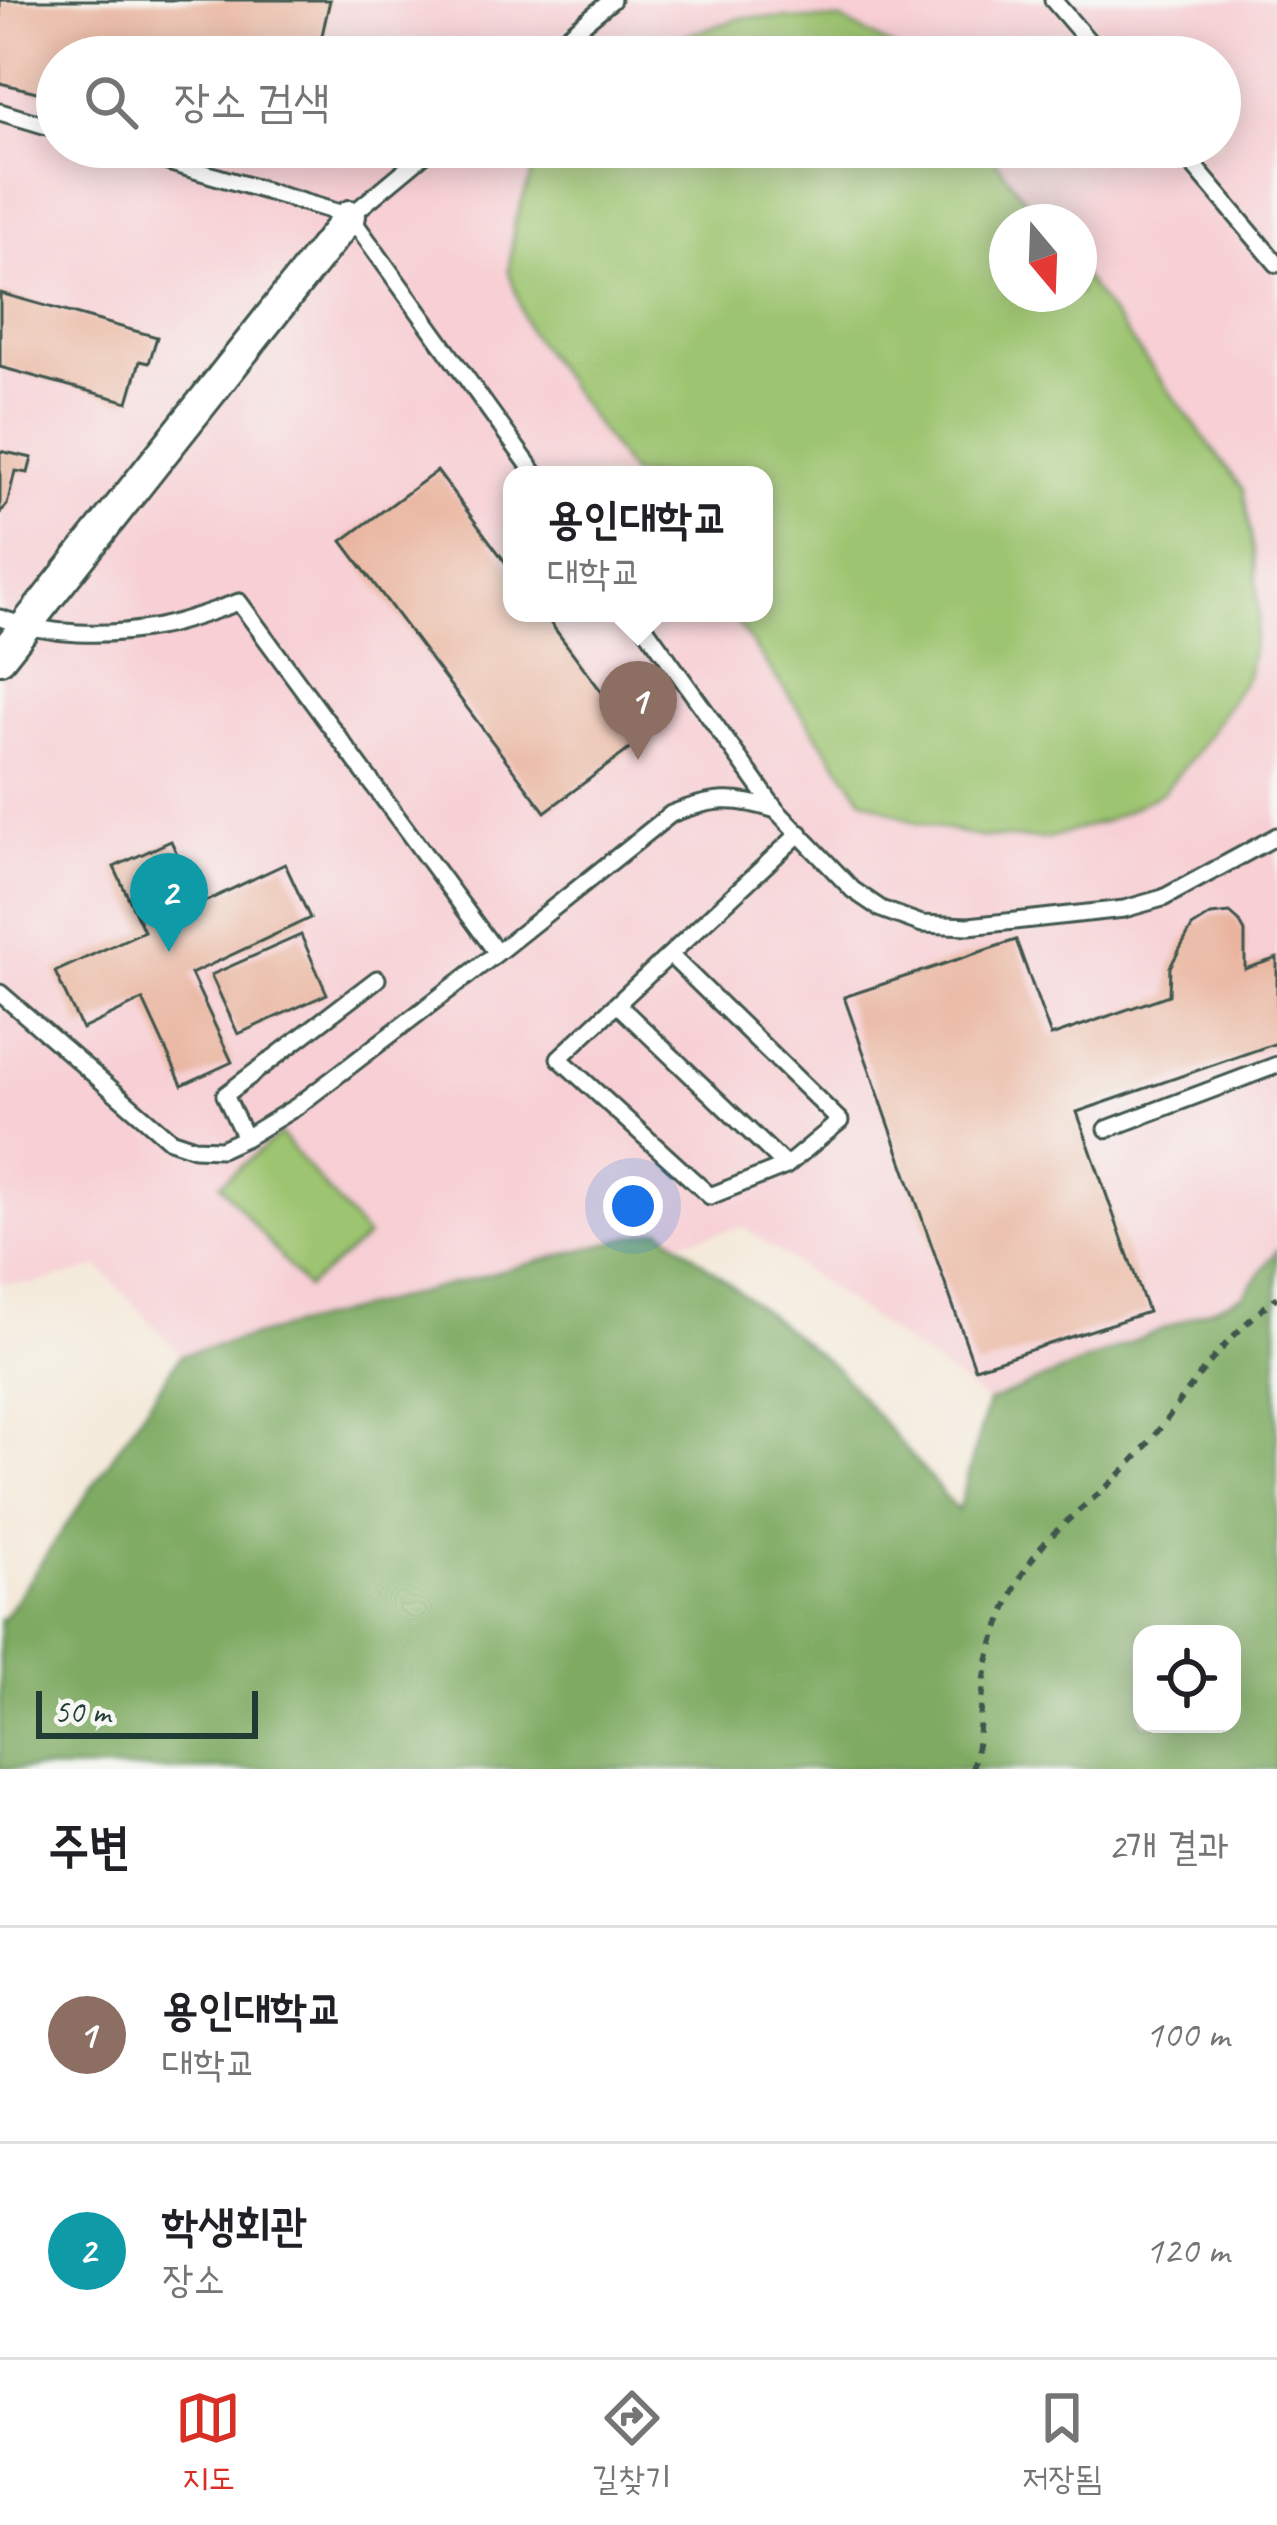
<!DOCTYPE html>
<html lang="ko">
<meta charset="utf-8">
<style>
body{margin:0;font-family:Caveat,"Poor Story",sans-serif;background:#f2f2f2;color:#202124}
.controls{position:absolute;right:36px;bottom:36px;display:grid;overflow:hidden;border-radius:24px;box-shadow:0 6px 30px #0003}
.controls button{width:108px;height:108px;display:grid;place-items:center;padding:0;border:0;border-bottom:3px solid #e0e0e0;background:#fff;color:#202124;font:60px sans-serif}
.compass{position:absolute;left:989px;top:204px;width:108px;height:108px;border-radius:50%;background:#fff;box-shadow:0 6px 30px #0003;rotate:161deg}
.scale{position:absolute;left:36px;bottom:30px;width:222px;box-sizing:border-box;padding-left:12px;border:6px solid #1f3d34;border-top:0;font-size:33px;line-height:42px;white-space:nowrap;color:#1f3d34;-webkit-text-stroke:9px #f6f6f2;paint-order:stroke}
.you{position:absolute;left:633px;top:1206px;width:42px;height:42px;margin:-30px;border:9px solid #fff;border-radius:50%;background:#1a73e8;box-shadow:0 0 0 18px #1a73e833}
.badge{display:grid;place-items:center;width:78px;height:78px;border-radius:50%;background:#d93025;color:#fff;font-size:39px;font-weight:700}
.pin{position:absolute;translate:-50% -99px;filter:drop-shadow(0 3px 6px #0008)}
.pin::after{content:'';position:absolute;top:63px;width:42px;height:36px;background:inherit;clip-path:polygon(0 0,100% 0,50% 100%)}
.popup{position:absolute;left:503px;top:466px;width:270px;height:156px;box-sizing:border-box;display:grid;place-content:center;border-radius:24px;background:#fff;filter:drop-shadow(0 3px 9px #0005);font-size:39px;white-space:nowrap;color:#757577}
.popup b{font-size:45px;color:#202124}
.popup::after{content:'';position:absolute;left:50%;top:100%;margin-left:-24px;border:24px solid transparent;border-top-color:#fff}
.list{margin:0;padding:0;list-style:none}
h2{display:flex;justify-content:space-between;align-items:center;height:156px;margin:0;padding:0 48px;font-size:51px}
h2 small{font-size:39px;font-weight:400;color:#757577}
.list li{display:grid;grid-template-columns:78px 1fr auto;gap:36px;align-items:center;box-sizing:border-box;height:216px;padding:0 48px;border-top:3px solid #e0e0e0}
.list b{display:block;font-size:45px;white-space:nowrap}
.list p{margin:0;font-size:39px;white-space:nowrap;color:#757577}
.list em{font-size:39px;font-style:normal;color:#757577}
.icon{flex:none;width:66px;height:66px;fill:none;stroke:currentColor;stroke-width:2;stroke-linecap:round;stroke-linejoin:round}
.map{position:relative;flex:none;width:1277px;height:1769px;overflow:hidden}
.search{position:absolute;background:#fff;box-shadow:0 6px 30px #0003;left:36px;right:36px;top:36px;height:132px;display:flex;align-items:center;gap:30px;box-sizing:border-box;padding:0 42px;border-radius:66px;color:#757577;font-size:45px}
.sheet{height:588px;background:#fff}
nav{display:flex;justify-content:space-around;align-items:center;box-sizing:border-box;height:168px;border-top:3px solid #e0e0e0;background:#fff;font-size:33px;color:#757577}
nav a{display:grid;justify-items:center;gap:6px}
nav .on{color:#d93025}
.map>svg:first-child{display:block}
.built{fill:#f7cfd4;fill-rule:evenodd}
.green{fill:#9dc46f;stroke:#5e8052;stroke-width:3}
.forest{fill:#7eaa62;stroke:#4e744b;stroke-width:3;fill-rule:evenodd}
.building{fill:#e9b39d}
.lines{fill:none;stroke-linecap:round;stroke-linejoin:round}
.lane-casing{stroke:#3f574d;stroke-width:21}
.street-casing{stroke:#3f574d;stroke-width:36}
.path{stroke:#3f574d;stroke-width:6;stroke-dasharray:9 9;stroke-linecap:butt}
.lane{stroke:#fff;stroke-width:15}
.street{stroke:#fff;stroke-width:30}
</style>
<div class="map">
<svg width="1277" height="1769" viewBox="0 0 1277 1769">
<rect width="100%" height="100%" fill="#f6f6f2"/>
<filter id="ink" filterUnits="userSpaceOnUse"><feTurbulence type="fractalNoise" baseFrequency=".00833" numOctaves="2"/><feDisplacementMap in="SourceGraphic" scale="24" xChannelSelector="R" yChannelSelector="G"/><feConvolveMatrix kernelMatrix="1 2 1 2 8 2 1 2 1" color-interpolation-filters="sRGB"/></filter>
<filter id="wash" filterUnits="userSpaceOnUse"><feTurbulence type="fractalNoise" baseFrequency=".004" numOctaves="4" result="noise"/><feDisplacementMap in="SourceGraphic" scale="48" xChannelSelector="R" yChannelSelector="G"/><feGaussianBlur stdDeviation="2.7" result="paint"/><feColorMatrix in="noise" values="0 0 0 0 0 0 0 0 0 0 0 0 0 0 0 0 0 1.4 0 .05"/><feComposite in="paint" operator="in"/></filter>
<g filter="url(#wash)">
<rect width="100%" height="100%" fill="#f4e9d9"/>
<path class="built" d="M0,0H1277V1250L1244,1295L988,1402L743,1227L181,1355L99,1267L34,1284L0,1283ZM57,57H1220V147H57ZM1007,222H1079V294H1007ZM512,475H764V613H512Z"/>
<path class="green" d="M744,17L842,20L911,57H643L663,43Z
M547,147H985L1042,222H1007V294H1079V271L1243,489L1255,557L1259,616L1247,676L1199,749L1163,792L1109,820L1046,839L980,837L916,823L862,798L730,613H764V475H632L527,328L509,271L514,224L537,159Z
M280,1134L367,1237L306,1288L220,1184Z"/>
<path class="forest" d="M661,1229L839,1371L958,1511L988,1402L1244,1295L1277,1250V1769H0V1619H3L181,1355ZM1142,1634H1232V1724H1142Z"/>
<g id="blocks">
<path class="building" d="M0,0H330L317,57H57V97L0,83Z
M0,293L157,337L149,363L140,361L128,402L0,367Z
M0,451L32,458L28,473L15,471L7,505L0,513Z
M437,471L512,571V613H543L639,742L545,812L342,541Z
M171,841L200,904L285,864L310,918L191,974L232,1062L182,1085L143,1000L82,1029L55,972L144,931L114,867Z
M1230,913L1239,921L1245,932V969L1277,958V1043L1077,1112L1148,1312L975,1368L844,997L1016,940L1051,1036L1169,995L1170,967L1192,927L1211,915Z
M301,935L327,994L238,1034L211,975Z"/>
</g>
</g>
<g filter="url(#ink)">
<use href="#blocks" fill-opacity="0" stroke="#3f574d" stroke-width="3"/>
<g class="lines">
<defs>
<path id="lane" d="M1053,0L1102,57
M542,57L612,0
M0,112L57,129
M117,147L350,216
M433,147L350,216L536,475
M1178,147L1277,264
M635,613L776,810L853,890L881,909L922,924L969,926L1124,909L1163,898L1277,836
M0,618C49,636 107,637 158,627C185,622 213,611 239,602L497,953
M670,955L840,1121L786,1166L710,1196L559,1058L800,833
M0,993L170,1140L194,1148L221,1149L245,1138L296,1107L497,953L671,814C712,798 734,796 776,810
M617,1004L786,1166
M1107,1129L1277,1065
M245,1138L225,1095L377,979"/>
<path id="street" d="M0,658L350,216"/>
</defs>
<use href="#lane" class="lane-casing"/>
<use href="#street" class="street-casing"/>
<path class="path" d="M972,1769C980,1739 980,1709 985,1678C989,1651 999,1624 1010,1599C1039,1530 1084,1513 1131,1463C1161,1431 1183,1394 1211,1361C1231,1337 1253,1316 1277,1297"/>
<use href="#lane" class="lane"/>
<use href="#street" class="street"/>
</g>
</g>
</svg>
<div class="controls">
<button><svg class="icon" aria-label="locate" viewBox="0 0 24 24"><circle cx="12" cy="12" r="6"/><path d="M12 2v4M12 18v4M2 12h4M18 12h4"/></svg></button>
</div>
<svg class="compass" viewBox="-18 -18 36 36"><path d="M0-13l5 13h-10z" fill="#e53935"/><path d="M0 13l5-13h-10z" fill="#757577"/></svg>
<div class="scale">50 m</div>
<div class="you"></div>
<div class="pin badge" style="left:638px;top:760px;background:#8d6e63">1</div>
<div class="popup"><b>용인대학교</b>대학교</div>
<div class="pin badge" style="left:169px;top:952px;background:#0f9aa8">2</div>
<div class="search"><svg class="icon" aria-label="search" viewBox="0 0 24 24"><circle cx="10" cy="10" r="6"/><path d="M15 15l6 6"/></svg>장소 검색</div>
</div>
<section class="sheet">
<h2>주변<small>2개 결과</small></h2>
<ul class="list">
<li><span class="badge" style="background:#8d6e63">1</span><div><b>용인대학교</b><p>대학교</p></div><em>100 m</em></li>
<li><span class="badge" style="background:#0f9aa8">2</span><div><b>학생회관</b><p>장소</p></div><em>120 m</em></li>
</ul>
</section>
<nav>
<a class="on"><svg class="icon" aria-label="map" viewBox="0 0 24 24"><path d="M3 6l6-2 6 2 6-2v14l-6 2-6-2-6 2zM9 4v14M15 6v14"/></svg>지도</a>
<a><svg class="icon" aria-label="directions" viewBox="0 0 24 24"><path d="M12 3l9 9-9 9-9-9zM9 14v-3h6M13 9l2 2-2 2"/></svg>길찾기</a>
<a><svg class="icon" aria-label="saved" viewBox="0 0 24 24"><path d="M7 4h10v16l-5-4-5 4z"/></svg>저장됨</a>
</nav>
